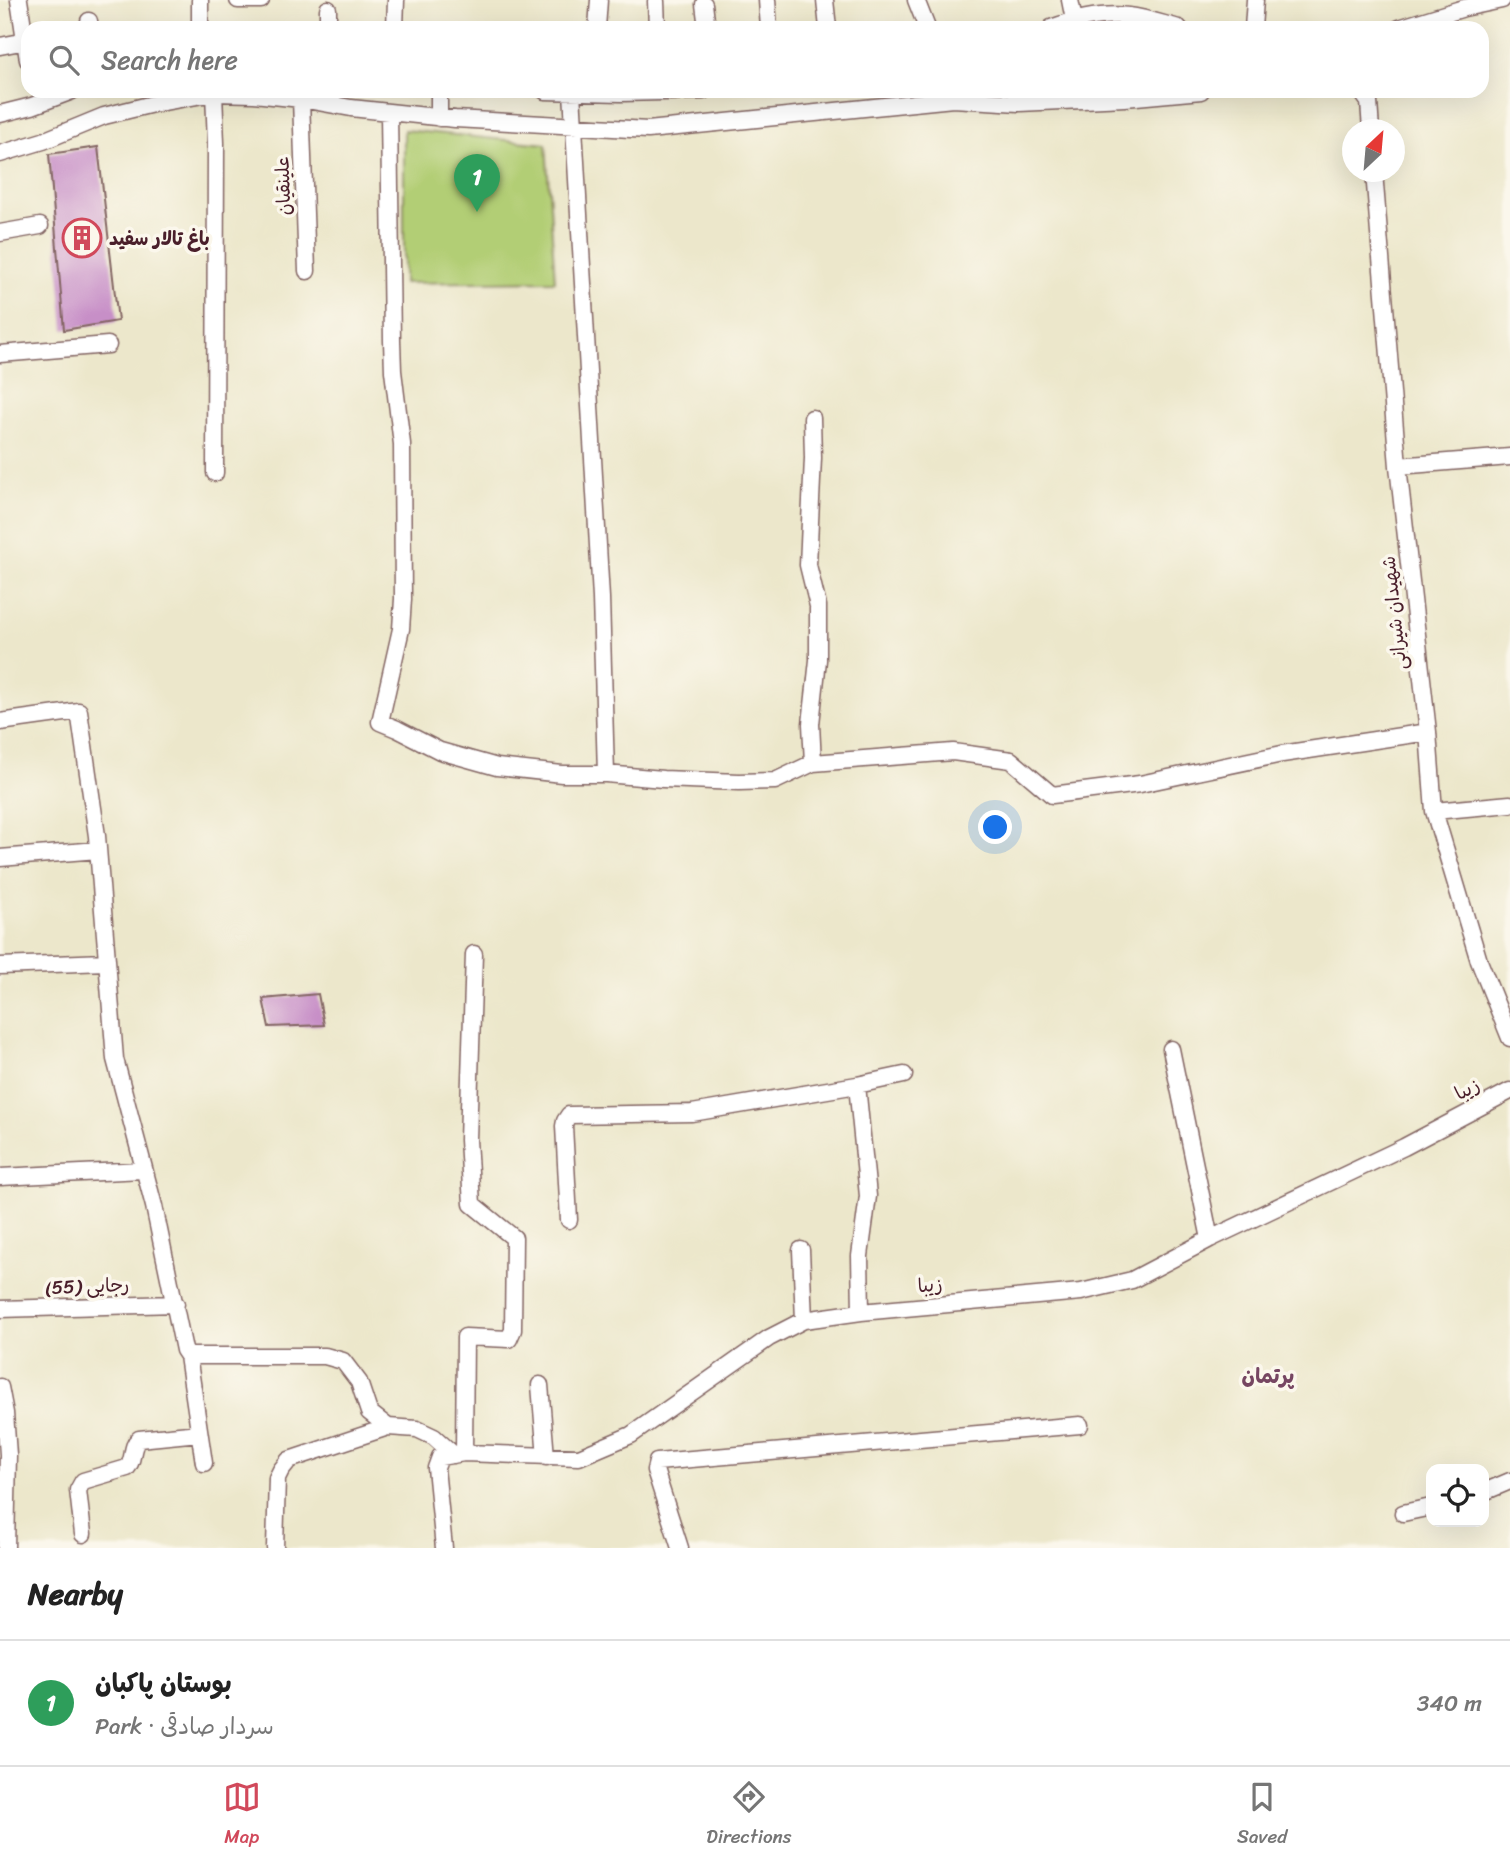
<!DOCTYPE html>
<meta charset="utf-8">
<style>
body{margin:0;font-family:Sriracha,"Playpen Sans Arabic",sans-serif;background:#f6f6f6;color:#222}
.controls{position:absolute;right:21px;bottom:21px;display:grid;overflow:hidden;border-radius:14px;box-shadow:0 7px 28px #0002}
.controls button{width:63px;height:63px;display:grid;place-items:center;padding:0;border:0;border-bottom:2px solid #e0e0e0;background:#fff;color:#222;font:35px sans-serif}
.compass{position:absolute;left:1342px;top:119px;width:63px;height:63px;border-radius:50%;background:#fff;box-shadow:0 7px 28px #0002;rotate:26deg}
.you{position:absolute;left:996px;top:828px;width:24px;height:24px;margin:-18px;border:5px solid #fff;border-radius:50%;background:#1a73e8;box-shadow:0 0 0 10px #1a73e833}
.badge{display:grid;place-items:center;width:46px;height:46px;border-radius:50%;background:#d1495b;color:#fff;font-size:23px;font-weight:700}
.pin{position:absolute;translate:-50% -58px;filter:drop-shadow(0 2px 4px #0008)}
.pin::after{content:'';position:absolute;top:37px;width:24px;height:21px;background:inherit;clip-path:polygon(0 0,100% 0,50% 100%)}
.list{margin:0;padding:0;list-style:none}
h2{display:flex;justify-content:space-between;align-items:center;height:91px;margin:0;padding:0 28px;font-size:30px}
h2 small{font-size:23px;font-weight:400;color:#767676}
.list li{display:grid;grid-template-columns:46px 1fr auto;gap:21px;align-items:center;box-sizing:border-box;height:126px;padding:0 28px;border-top:2px solid #e0e0e0}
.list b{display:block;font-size:26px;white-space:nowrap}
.list p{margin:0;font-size:23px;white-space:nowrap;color:#767676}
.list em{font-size:23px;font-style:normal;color:#767676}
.icon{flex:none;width:38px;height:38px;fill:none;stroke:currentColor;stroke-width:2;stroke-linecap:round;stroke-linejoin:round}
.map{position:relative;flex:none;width:1510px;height:1548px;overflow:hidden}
.search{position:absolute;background:#fff;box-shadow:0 7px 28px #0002;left:21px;right:21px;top:21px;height:77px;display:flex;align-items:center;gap:18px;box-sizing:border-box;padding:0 24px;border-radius:21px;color:#767676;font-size:26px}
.sheet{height:217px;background:#fff}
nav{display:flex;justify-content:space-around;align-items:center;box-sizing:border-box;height:98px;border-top:2px solid #e0e0e0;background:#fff;font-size:19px;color:#767676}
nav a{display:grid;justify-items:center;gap:4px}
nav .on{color:#d1495b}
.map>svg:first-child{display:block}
.green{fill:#b2ce75;stroke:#7e7650;stroke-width:2}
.building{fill:#c78fc7}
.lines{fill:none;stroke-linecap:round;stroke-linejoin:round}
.minor-casing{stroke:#836563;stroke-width:19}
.minor{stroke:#fff;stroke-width:16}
.labels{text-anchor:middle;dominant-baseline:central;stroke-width:7;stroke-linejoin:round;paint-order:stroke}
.street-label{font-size:19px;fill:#4a1f2b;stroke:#fbf7ec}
.poi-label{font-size:19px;font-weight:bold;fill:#4a1f2b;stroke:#fbf7ec;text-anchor:start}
.neighbourhood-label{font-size:21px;font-weight:bold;fill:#764662;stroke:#fbf7ec}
</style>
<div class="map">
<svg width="1510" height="1548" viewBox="0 0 1510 1548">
<rect width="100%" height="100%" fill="#fbf7ec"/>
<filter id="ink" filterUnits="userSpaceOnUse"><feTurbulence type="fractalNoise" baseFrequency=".0143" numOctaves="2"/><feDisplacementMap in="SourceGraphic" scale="14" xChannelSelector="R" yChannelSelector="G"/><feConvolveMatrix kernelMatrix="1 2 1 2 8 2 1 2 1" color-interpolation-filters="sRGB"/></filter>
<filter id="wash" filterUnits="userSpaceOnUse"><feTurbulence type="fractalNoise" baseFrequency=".00686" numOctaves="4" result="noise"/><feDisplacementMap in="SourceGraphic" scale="28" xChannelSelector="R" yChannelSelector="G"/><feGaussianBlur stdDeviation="1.57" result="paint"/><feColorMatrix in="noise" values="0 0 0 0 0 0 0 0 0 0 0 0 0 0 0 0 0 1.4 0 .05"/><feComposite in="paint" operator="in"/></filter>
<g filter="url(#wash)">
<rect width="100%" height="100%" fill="#ece7cb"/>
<path class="green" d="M404,130L546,144L555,281L404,283Z"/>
<g id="blocks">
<path class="building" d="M98,147L118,321L64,330L49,154Z
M318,994L324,1025L269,1027L263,999Z"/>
</g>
</g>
<g filter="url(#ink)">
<use href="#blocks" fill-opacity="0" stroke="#836563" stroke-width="2"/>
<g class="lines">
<defs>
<path id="minor" d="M19,0L28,60
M200,0V28
M238,0H261
M767,0L769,28
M825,0L828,28
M916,0L927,28
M1070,0L1074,20
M656,1L657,28
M704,4L707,28
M89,21L90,28
M328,28V9
M395,28L396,0
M597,28L599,0
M1051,28C1076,19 1101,13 1129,16C1145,18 1163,24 1179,28
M1253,28L1255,0
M1399,28L1464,8L1502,0
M0,46L26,41
M545,91L621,93L703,91
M1361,91L1369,102L1371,130
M572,92L601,598L606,774L663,779L739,782L775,781L813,763
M214,93L216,143L215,473
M301,99L307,271
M389,112L392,341L393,371L402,444L403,599L401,629L380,722L397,729L440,751L497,767L562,774H606
M0,114L32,106L72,91
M439,118V91
M0,154L43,141L104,116L153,104L214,93L254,94L301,99L351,108L455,119L648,130L953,99L1019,103L1125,98L1201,91
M1374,172L1398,466L1428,732L1434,811L1479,961L1510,1038
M0,233L40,226
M0,354L108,345
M812,418L813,458L808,565L818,606V660L811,724L813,763L953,752L1011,760L1052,795L1140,784L1282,754L1428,732
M1398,466L1510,457
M0,722L79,711L97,836L115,1059L154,1206L184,1350L188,1356H325L343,1361L359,1382L369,1412L388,1427L417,1429L434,1437L454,1455
M1434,811L1510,804
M0,858L98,850
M0,966L106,962
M1171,1049L1210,1239
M0,1177L143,1170
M569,1220L564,1126L565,1121L569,1115L692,1113L857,1085
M801,1250L804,1320
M0,1309L176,1304
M861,1312L860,1256L868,1196L857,1085L904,1075
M188,1356L204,1463
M540,1385L546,1457
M0,1387L5,1413L8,1455L6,1548
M464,1453L465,1337L509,1339L513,1330L514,1238L472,1204L468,1140L474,954
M1484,1492L1510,1481
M1403,1513L1431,1507
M83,1534L78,1490L83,1481L127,1468C135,1460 130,1447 139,1439L199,1433
M275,1548L277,1478L281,1470L289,1460L388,1427
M444,1548L436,1468L440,1457L464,1453L579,1457L631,1435L769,1338L804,1320L861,1312L1081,1292L1132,1280L1210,1239L1404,1147L1510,1091
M680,1548L655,1470L657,1462L1080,1425"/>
</defs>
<use href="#minor" class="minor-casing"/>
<use href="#minor" class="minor"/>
</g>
</g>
<defs>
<symbol id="building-ring" viewBox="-11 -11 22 22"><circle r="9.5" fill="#fbf7ec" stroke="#d1495b" stroke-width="1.5"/><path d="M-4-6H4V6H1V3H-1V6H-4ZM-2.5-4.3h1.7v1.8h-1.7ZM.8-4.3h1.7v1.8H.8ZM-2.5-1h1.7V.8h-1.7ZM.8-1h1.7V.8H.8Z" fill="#d1495b"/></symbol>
</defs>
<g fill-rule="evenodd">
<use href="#building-ring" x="60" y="216" width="44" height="44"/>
</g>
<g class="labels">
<g class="street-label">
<text transform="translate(283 186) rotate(-92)">علینقیان</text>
<text transform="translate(1394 613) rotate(-96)">شهیدان شیرانی</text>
<text transform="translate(1467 1089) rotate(-28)">زیبا</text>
<text transform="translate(930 1285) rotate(-5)">زیبا</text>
<text transform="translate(87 1286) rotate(-2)">رجایی (55)</text>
</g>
<g class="poi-label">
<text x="109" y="238">باغ تالار سفید</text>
</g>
<g class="neighbourhood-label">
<text x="1268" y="1376">پرتمان</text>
</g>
</g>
</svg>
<div class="controls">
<button><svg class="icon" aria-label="locate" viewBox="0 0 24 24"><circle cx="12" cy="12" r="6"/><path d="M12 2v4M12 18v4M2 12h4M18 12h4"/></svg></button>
</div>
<svg class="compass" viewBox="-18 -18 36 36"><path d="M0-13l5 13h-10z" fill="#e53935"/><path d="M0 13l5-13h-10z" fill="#767676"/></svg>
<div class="you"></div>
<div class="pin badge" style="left:477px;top:212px;background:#2e9e5b">1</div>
<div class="search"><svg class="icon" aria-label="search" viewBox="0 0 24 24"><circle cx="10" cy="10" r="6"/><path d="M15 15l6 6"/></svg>Search here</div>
</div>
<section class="sheet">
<h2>Nearby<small></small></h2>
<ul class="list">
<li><span class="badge" style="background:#2e9e5b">1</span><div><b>بوستان پاکبان</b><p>Park · سردار صادقی</p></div><em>340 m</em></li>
</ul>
</section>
<nav>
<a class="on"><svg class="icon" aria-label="map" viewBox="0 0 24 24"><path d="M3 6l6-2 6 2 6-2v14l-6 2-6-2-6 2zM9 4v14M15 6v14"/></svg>Map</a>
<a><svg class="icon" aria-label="directions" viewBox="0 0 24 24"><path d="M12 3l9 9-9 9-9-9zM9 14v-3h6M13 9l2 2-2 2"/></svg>Directions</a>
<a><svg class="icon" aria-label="saved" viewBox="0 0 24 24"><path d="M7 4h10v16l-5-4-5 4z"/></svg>Saved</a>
</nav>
